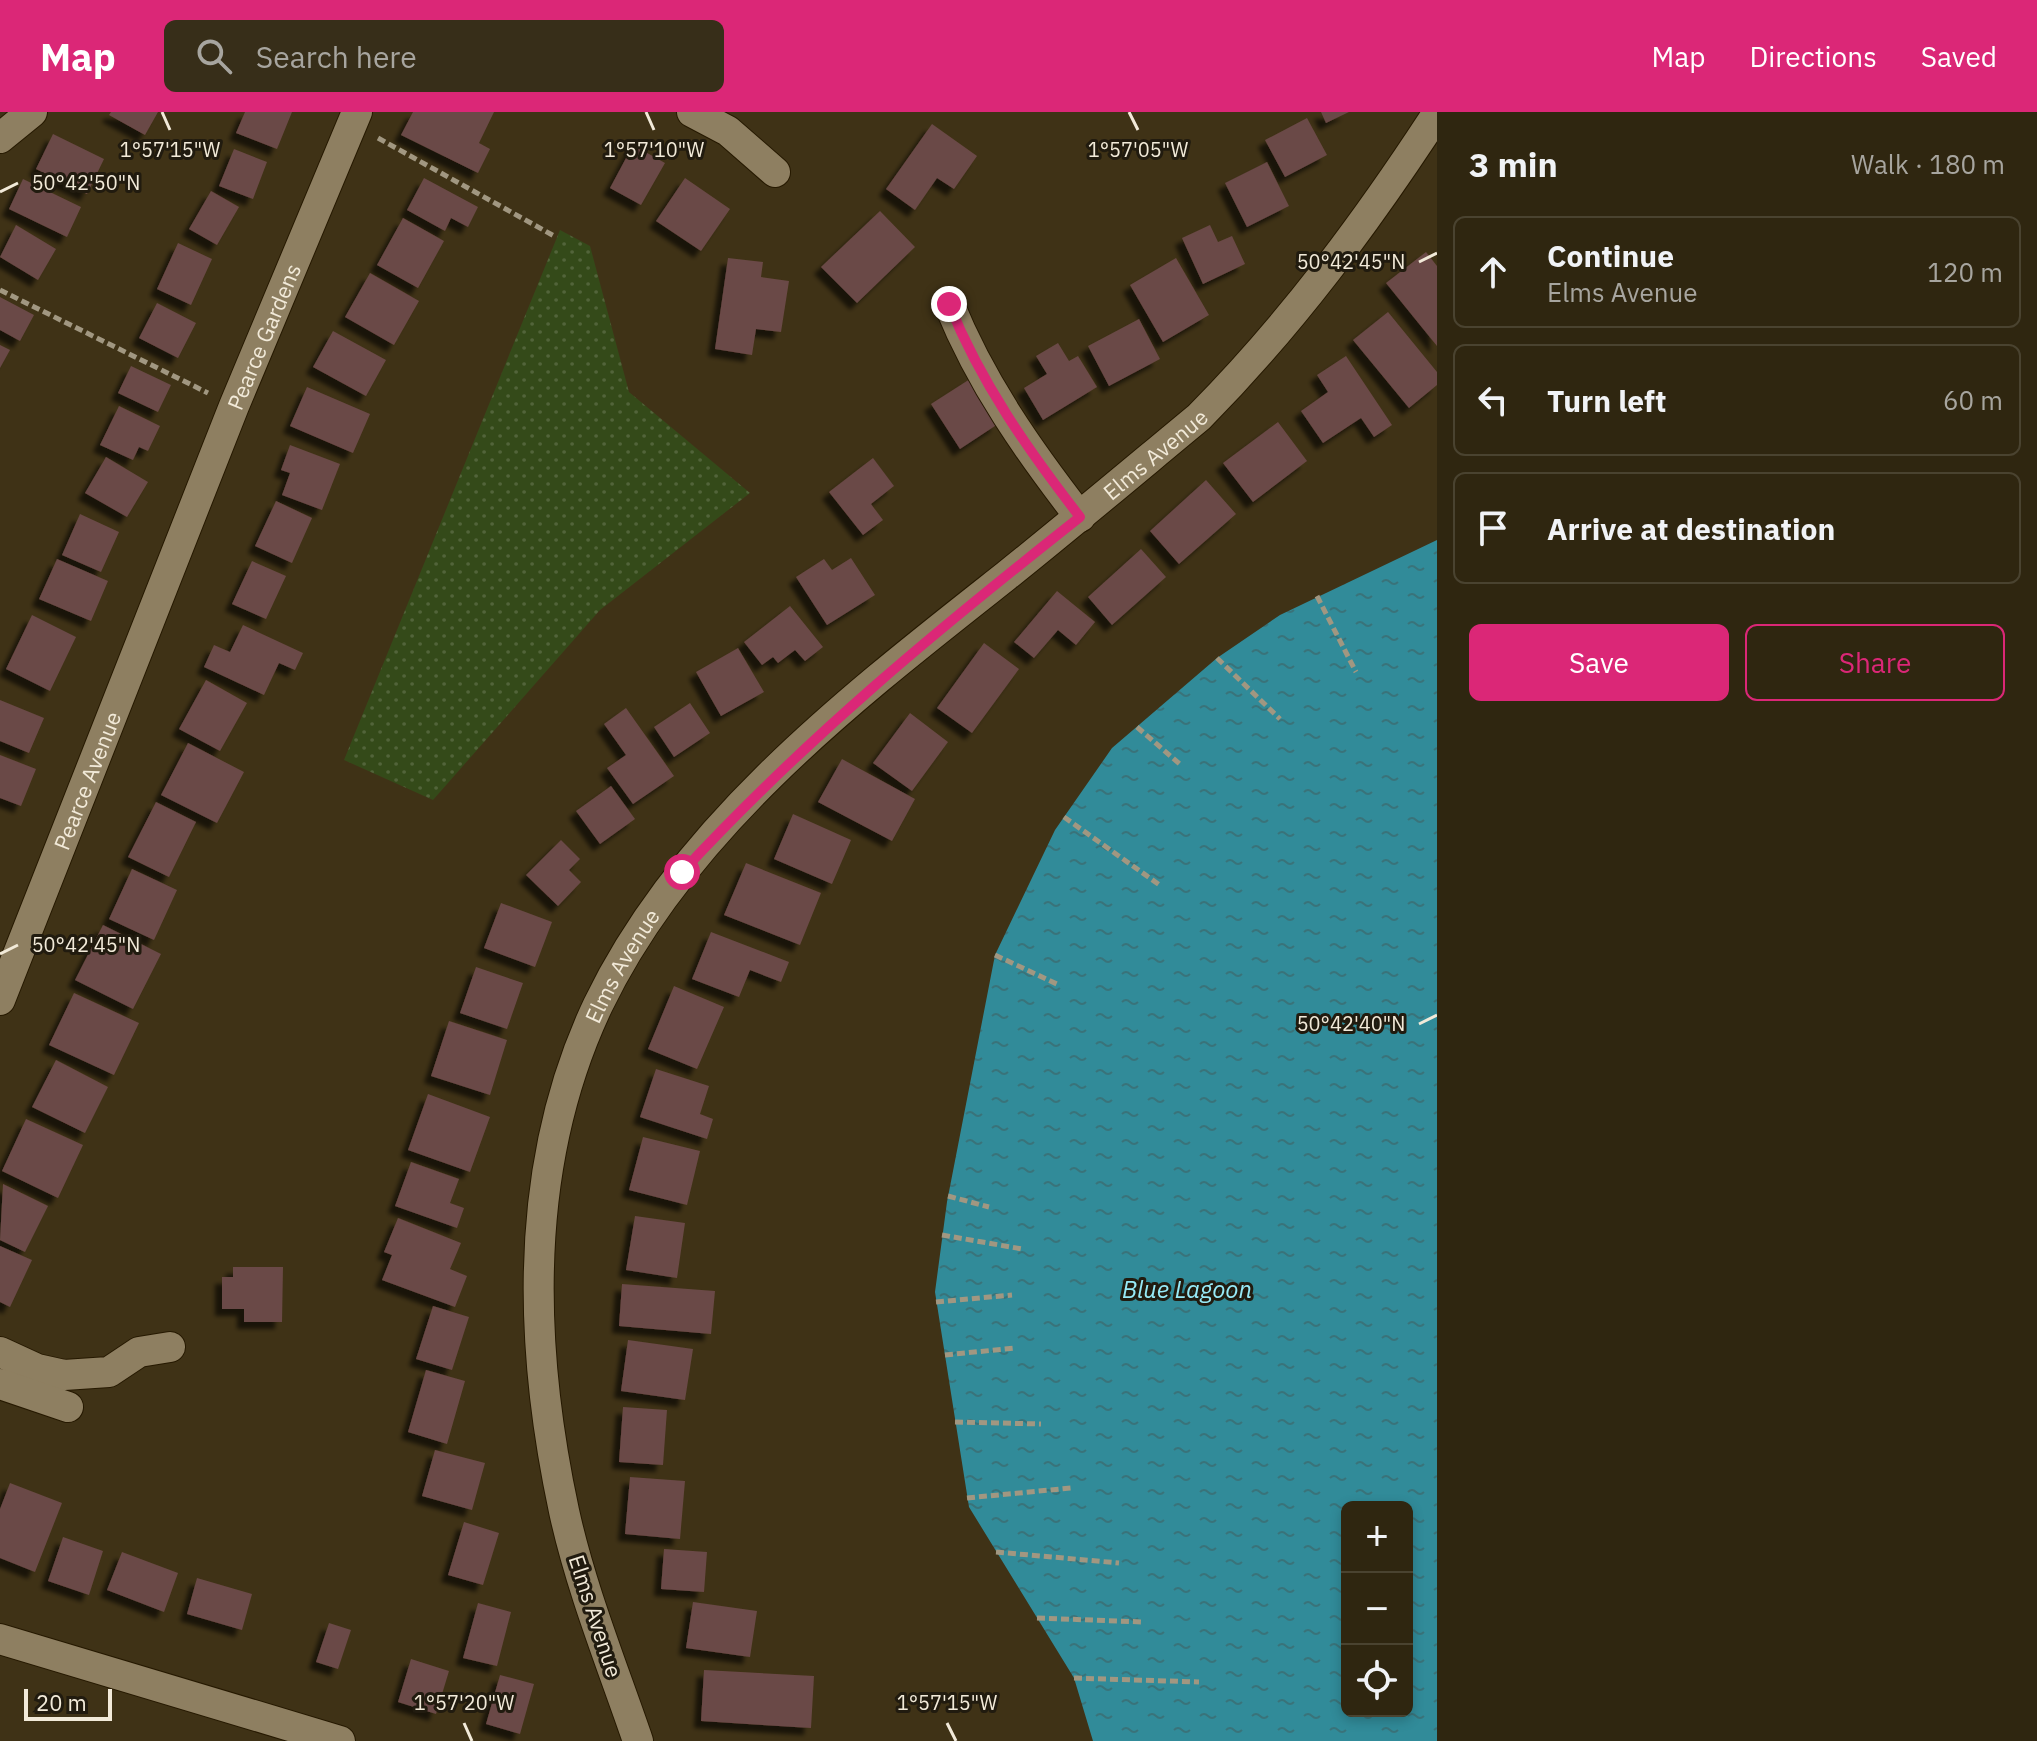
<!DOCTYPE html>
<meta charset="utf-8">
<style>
body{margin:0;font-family:"IBM Plex Sans",sans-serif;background:#372e19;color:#f1f3f6}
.controls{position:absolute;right:24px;bottom:24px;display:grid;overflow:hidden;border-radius:12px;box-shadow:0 4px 12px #0003}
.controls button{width:72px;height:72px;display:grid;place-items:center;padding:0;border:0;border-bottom:2px solid #4a4330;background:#2f2610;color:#f1f3f6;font:40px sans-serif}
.scale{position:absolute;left:24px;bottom:20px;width:88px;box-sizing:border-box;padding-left:8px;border:4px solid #f2ead9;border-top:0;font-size:22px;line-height:28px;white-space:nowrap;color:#f2ead9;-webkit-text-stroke:6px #211b0f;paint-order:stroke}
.stop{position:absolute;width:24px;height:24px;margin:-18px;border:6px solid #db2777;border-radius:50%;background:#fff}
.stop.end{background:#db2777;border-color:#fff;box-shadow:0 2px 8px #0008}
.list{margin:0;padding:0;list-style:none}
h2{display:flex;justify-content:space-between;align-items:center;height:104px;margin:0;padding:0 32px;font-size:34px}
h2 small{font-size:26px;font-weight:400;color:#a7a59f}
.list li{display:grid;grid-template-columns:52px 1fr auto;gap:24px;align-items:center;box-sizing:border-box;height:112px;margin:0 16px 16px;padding:0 16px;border:2px solid #4a4330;border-radius:12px}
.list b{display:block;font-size:30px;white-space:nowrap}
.list p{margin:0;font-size:26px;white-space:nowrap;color:#a7a59f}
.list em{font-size:26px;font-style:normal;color:#a7a59f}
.actions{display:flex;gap:16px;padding:24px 32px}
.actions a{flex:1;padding:18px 0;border:2px solid #db2777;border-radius:12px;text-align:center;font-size:28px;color:#db2777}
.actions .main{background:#db2777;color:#fff}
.icon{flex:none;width:44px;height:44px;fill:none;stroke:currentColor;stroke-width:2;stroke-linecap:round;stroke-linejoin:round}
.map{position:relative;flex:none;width:1437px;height:1629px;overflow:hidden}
header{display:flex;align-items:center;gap:48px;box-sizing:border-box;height:112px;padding:0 40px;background:#db2777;color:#fff}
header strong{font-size:38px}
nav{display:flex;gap:44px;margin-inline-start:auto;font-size:28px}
.search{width:560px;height:72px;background:#372e19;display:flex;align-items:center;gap:20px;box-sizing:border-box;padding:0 28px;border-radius:12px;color:#a7a59f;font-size:30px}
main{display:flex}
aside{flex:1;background:#2f2610}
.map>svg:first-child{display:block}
.grass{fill:url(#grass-dots)}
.water{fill:url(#water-ripples);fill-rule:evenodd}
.building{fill:#6a4946;filter:url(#shadow)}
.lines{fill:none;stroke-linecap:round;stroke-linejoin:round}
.minor-casing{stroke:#261900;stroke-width:32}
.path{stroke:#a19781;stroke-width:5;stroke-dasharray:8 4;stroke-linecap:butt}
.minor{stroke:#8e7f61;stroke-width:30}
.route{stroke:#db2777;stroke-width:10}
.ticks{fill:none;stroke:#f2ead9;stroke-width:3}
.labels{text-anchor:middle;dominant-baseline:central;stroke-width:6;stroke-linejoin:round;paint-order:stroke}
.street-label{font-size:22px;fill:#f2ead9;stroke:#211b0f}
.water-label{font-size:24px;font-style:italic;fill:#97eaf7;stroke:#211b0f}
.ticks-label{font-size:20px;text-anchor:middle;fill:#f2ead9;stroke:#211b0f;stroke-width:6;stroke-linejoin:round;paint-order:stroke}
</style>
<header>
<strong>Map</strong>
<div class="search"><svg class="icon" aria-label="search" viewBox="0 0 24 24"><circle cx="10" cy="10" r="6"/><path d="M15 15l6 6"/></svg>Search here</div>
<nav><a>Map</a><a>Directions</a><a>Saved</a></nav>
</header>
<main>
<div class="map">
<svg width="1437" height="1629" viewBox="0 0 1437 1629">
<defs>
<pattern id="grass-dots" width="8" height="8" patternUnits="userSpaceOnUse" patternTransform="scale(2)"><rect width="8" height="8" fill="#344a19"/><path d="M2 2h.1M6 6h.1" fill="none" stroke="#52643a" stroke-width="1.8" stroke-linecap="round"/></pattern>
<pattern id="water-ripples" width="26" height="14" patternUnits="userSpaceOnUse" patternTransform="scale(2)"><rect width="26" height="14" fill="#318b99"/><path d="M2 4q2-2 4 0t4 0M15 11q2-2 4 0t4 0" fill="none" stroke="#39737a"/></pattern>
<filter id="shadow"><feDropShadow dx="-7" dy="7" stdDeviation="2" flood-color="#0009"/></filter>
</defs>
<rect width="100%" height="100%" fill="#3f3216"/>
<path class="grass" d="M560,118L590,134L629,280L750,381L600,498L433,688L344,648Z"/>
<path class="water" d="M1437,428V1629H1093L1074,1566L969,1395L935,1180L947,1090L995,843L1055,718L1112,636L1217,546L1280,503ZM1407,1395V1599H1347V1395Z"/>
<path class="building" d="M111,0H158L145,23L109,3Z
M245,0H292L277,37L236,21Z
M413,0H494L479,31L490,37L478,61L401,23Z
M1321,0H1349L1326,11Z
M1307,6L1327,43L1285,65L1265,28Z
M932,12L977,44L954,77L937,66L915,98L886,77Z
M53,22L104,47L87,82L36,57Z
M633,33L665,51L641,93L610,76Z
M234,37L267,50L253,87L219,74Z
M1267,50L1289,94L1247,115L1225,71Z
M424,66L478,95L468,115L451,106L445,119L407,98Z
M685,66L730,97L701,139L656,109Z
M23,67L81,95L67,125L9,97Z
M211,79L239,95L217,133L189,117Z
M880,99L915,135L857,191L821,155Z
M403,106L444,129L418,176L377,153Z
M16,113L56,137L38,168L0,145Z
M1210,113L1218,130L1232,124L1245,152L1203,172L1182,126Z
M178,131L212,147L191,193L157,177Z
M1426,140L1437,154V234L1386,171Z
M728,146L763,150L761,165L789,169L781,220L756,217L752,243L715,237Z
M1176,146L1209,203L1163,230L1130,173Z
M370,161L419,189L394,233L345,205Z
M0,185L34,203L20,229L0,218Z
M157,191L196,211L178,246L139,226Z
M1388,200L1437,260V273L1409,296L1353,228Z
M1139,207L1160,247L1109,274L1088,234Z
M333,219L386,248L366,284L313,255Z
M1058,231L1069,249L1078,244L1097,275L1043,308L1024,276L1047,262L1036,244Z
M0,233L10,238L0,256Z
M1346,244L1392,313L1374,325L1361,306L1323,331L1301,299L1328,280L1317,263Z
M131,254L171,273L158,300L118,281Z
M970,267L998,312L960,337L931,292Z
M307,275L370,302L353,341L290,314Z
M119,294L160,314L148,339L139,335L133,348L100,333Z
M1278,310L1307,349L1253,390L1223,351Z
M290,333L340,352L322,398L282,383L290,361L281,358Z
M106,345L148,370L127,405L85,381Z
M873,346L894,374L871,392L883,408L863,423L829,380Z
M1206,368L1236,402L1179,452L1150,419Z
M276,389L312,406L292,451L255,434Z
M80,402L119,420L101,460L62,443Z
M1141,437L1166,465L1112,513L1088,485Z
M851,446L875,483L827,513L796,465L824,447L832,458Z
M57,447L108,469L91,509L39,487Z
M252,449L286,464L266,507L232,492Z
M1057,479L1095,510L1076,533L1058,518L1034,546L1014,530Z
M790,494L823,535L805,549L795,538L778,551L773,545L762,553L744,530Z
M32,503L76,525L50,579L6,557Z
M243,513L303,541L295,558L279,551L264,583L204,555L214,533L230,540Z
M984,531L1019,557L972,621L937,596Z
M738,536L764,580L721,604L696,560Z
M206,568L247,591L220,639L179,617Z
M0,588L44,606L29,641L0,629Z
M690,591L710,621L674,645L654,615Z
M626,596L674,664L633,692L607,656L626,643L604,612Z
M910,601L948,630L912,679L873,651Z
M188,631L244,660L217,711L161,683Z
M0,643L36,657L21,694L0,686Z
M842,647L915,687L892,729L818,690Z
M611,674L635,707L600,732L576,699Z
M156,690L196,710L169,765L128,745Z
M793,702L851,728L832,772L774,747Z
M561,728L580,747L569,758L581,770L558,794L526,763Z
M746,751L821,781L800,833L724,803Z
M132,757L177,778L154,828L109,807Z
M501,791L552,810L535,855L484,836Z
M103,813L161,842L133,897L75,868Z
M711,820L789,850L781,870L750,858L739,885L692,867Z
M476,855L523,871L507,917L460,901Z
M674,874L724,895L697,957L648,937Z
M74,881L139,911L114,963L49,933Z
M449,909L507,928L490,983L431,964Z
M56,948L108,975L85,1021L32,995Z
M656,957L709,974L700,1002L713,1007L707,1027L640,1005Z
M428,982L490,1005L470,1060L408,1038Z
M26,1007L83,1033L58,1086L2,1059Z
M643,1025L700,1039L687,1093L629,1078Z
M411,1050L459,1067L450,1091L464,1096L457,1116L395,1094Z
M3,1072L48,1094L25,1140L0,1128Z
M635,1104L685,1111L677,1166L626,1158Z
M398,1106L461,1131L450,1157L467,1164L455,1195L382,1168L392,1143L384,1140Z
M0,1134L32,1148L10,1195L0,1190Z
M233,1155H283L282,1210H244V1197H222V1165H233Z
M622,1172L715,1179L711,1222L619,1214Z
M433,1194L469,1205L452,1258L416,1247Z
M628,1228L693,1237L685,1288L621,1279Z
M426,1258L465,1269L447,1332L408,1320Z
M623,1295L667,1298L663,1353L619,1350Z
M435,1338L485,1351L472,1398L422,1384Z
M630,1365L685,1369L680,1427L625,1422Z
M10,1371L62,1391L35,1460L0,1446V1397Z
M464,1410L499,1421L483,1473L448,1463Z
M63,1425L103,1439L89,1483L48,1469Z
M664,1437L707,1440L704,1480L661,1477Z
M122,1440L178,1461L164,1500L107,1478Z
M197,1466L252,1482L242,1518L187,1502Z
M693,1490L757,1499L750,1545L686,1536Z
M478,1491L511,1500L497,1554L463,1546Z
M329,1511L351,1518L338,1557L316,1550Z
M411,1547L449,1559L436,1602L398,1590Z
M704,1558L814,1564L811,1616L701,1609Z
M500,1563L534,1572L520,1622L486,1612Z"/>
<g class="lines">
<defs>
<g id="minor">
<path d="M692,0L728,19L775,60"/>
<path d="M0,26L32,0"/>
<path d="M949,192C981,271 1028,338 1080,405"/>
<path id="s1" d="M0,888L234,294L357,0"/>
<path d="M0,1240L37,1257L64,1263L109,1260L139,1240L170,1235"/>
<path d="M0,1272L68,1295"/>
<path d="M0,1527L340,1629"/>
<path id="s2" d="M638,1629C612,1553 581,1477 564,1399C528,1231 523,1051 598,893C684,714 854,584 1006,464C1071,412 1135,358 1199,305C1291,212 1366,111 1437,2"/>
</g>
</defs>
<use href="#minor" class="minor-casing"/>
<path class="path" d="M378,26L556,125
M0,178L208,281
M1317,484L1356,560
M1217,546L1280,607
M1137,615L1182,654
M1064,705L1161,774
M995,843L1059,873
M948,1084L989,1095
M942,1123L1022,1137
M936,1190L1012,1183
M945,1243L1015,1236
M955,1310L1041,1312
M967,1386L1071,1376
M996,1440L1119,1451
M1037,1506L1143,1510
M1074,1566L1199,1570"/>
<use href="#minor" class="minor"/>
</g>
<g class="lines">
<path class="route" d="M682,760C806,626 937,518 1080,405C1028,338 981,271 949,192"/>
</g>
<path class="ticks" d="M162,0L170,18M646,0L654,18M1129,0L1138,18M0,80L18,71M1419,150L1437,141M0,842L18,833M1419,912L1437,903M464,1611L472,1629M947,1611L956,1629"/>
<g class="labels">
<g class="street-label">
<text stroke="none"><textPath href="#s1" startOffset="714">Pearce Gardens</textPath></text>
<text stroke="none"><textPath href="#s2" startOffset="1548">Elms Avenue</textPath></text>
<text stroke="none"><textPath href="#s1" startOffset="236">Pearce Avenue</textPath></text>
<text stroke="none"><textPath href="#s2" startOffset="804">Elms Avenue</textPath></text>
<text transform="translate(596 1504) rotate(72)">Elms Avenue</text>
</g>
<g class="water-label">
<text x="1187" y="1177">Blue Lagoon</text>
</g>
</g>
<g class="ticks-label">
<text x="170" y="45">1°57'15"W</text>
<text x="654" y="45">1°57'10"W</text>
<text x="1138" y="45">1°57'05"W</text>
<text x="86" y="78">50°42'50"N</text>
<text x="1351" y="157">50°42'45"N</text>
<text x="86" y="840">50°42'45"N</text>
<text x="1351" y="919">50°42'40"N</text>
<text x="464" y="1598">1°57'20"W</text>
<text x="947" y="1598">1°57'15"W</text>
</g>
</svg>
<div class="controls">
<button>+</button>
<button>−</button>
<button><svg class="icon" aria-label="locate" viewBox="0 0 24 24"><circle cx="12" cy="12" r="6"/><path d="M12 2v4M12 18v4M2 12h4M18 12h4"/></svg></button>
</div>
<div class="scale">20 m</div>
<div class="stop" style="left:682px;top:760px"></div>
<div class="stop end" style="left:949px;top:192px"></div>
</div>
<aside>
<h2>3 min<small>Walk · 180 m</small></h2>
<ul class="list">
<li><svg class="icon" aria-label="ahead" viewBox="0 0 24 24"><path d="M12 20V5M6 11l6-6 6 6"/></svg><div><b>Continue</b><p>Elms Avenue</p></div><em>120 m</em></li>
<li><svg class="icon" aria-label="left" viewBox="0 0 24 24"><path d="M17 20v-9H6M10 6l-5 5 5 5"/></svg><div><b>Turn left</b></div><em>60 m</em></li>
<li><svg class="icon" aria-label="arrive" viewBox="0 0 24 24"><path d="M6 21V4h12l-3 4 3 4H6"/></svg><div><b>Arrive at destination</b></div></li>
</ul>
<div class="actions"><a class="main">Save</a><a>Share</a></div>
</aside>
</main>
